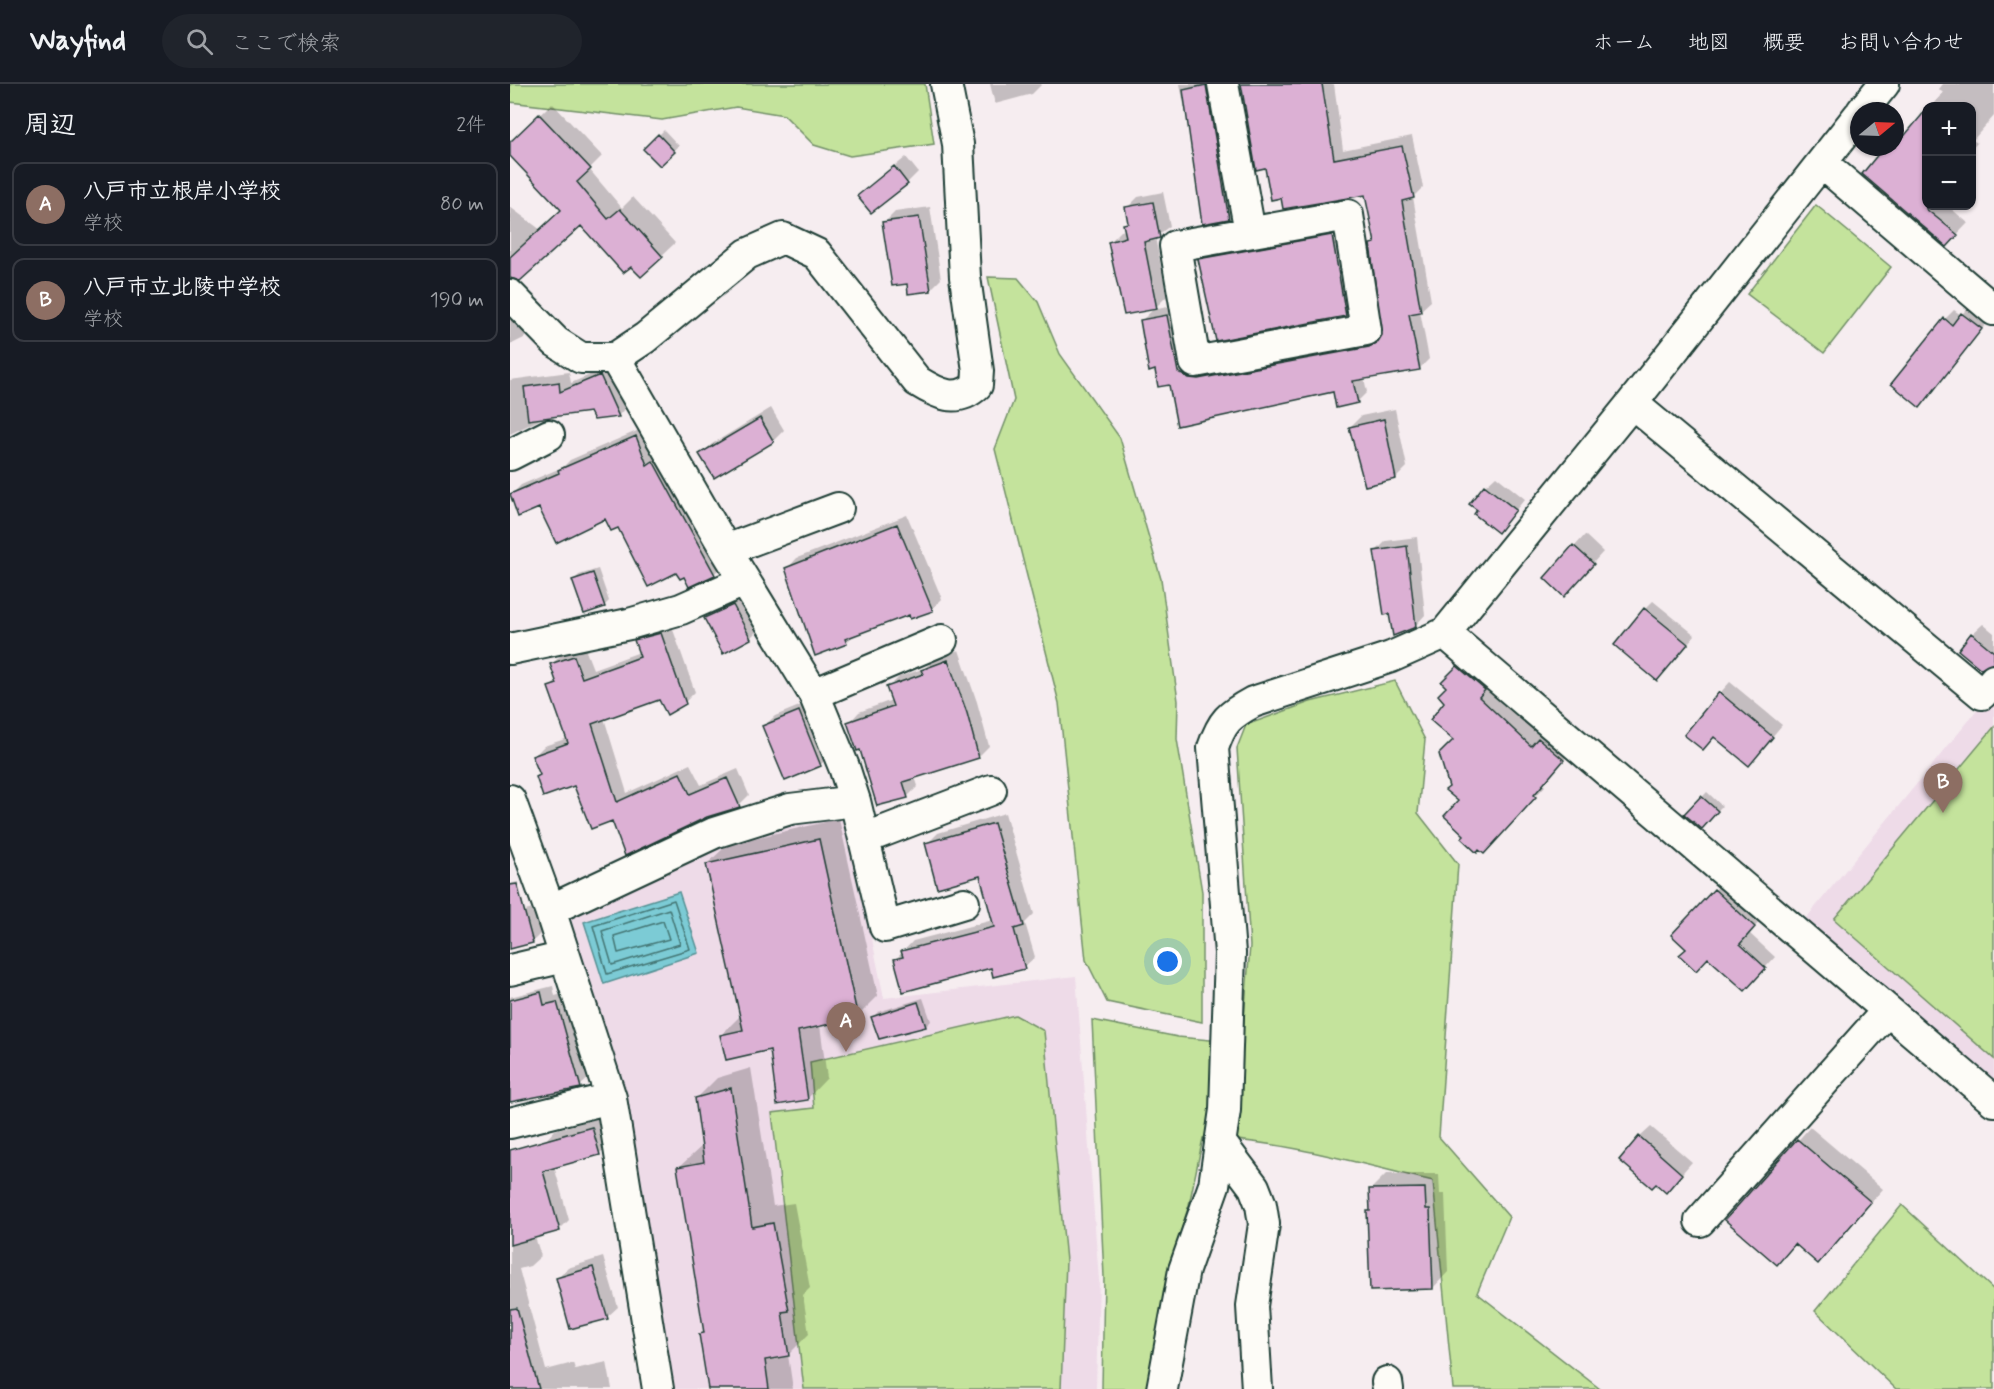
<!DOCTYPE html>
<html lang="ja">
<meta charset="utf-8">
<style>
body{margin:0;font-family:Mynerve,"Klee One",sans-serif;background:#20242c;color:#f1f3f6}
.controls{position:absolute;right:18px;top:18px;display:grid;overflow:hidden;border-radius:12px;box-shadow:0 2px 4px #0004}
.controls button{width:54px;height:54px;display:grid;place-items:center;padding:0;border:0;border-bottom:2px solid #363941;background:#171b24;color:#f1f3f6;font:30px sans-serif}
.compass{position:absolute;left:1340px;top:18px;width:54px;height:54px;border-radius:50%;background:#171b24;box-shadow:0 2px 4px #0004;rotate:71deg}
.you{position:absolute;left:658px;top:878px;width:21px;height:21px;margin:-15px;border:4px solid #fff;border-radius:50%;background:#1a73e8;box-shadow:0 0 0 9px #1a73e833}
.badge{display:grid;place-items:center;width:39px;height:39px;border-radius:50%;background:#db2777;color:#fff;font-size:20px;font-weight:700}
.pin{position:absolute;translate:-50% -50px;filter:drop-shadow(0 2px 3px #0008)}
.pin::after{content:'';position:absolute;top:32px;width:21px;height:18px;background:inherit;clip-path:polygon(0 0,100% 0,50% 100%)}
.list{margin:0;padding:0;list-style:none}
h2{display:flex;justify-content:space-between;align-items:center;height:78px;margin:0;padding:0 24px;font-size:26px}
h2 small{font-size:20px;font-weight:400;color:#9ea1a6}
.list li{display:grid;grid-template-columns:39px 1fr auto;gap:18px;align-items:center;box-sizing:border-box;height:84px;margin:0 12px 12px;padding:0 12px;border:2px solid #363941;border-radius:12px}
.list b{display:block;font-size:22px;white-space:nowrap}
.list p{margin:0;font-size:20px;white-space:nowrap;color:#9ea1a6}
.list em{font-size:20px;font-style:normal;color:#9ea1a6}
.icon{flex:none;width:33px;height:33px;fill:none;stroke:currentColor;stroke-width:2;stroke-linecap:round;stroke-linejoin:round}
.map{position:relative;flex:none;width:1484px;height:1305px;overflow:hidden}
header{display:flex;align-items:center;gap:36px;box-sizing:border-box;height:84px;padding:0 30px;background:#171b24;border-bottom:2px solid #363941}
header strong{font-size:28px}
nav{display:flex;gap:33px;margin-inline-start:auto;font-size:21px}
.search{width:420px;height:54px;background:#20242c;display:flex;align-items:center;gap:15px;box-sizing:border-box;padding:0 21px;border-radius:33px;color:#9ea1a6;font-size:22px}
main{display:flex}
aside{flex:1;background:#171b24}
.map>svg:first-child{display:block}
.built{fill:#eedbe8}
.green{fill:#c4e39c;stroke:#729068;stroke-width:1.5}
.water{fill:#7bcbd5;stroke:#569295;stroke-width:1.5}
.shadow{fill:#0003}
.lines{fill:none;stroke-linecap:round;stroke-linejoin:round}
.shore{stroke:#447674;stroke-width:1.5}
.building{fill:#dcb0d4;stroke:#1f3d34;stroke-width:1.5}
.street-casing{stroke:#1f3d34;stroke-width:34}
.street{stroke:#fdfcf7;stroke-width:30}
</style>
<header>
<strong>Wayfind</strong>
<div class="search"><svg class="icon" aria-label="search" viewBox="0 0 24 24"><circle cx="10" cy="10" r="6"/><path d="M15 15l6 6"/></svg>ここで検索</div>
<nav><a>ホーム</a><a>地図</a><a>概要</a><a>お問い合わせ</a></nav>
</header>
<main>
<aside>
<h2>周辺<small>2件</small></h2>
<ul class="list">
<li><span class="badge" style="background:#8d6e63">A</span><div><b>八戸市立根岸小学校</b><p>学校</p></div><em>80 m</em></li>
<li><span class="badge" style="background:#8d6e63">B</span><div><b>八戸市立北陵中学校</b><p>学校</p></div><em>190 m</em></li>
</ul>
</aside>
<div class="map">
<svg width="1484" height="1305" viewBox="0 0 1484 1305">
<rect width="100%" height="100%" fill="#f6edf0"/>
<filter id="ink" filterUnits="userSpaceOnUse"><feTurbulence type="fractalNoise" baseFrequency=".0167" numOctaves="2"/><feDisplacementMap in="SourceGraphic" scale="12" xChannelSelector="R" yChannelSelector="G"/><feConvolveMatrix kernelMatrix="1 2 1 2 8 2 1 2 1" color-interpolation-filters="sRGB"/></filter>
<g filter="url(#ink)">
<path class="built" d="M1484,606V1001L1293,838Z
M298,732L338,737L374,914L566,892L589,1196L586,1305H165L118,1021L57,833L222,756Z"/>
<path class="green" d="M0,0H415L424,60L340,72L304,61L274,31L226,23L152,36L0,18Z
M1306,121L1381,183L1314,269L1237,210Z
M478,193L508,194L528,218L550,270L610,354L651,495L668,617L667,655L692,808V938L597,918L576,876L549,619L485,365L504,316Z
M885,597L915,656L908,729L948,780L929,1053L999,1133L967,1209L1090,1305H943L923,1097C847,1079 772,1056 693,1054L679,1121L660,1182L641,1305H592L594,1193L582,936L668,953L732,959L740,862L727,664L736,641L800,618Z
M1484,643V975L1324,835Z
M505,931L534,947L556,1177L551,1305H294L262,1029L304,1024L300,978Z
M1392,1121L1484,1206V1305H1386L1305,1227Z"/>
<path class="water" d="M169,808L189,869L94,900L74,838Z"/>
<path class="shadow" d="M480,0H532L522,10L485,20Z
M670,0H708L729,123L719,133L690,102Z
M736,0H824L833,66L902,52L913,103L903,113L921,217L910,227L919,275L909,285L854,294L857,308L847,318L824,306L669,341L660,299L631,237L645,224L600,158L611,147L616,146L615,140L619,136L617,124L628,113L653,108L660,142L645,153L657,212L643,226L667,221L699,286L874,251L862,160L866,156L857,110Z
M1433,0H1484V32L1463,56L1467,59L1462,65V22H1421L1433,9L1429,5Z
M42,19L92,72L79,85L112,124L123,113L165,159L131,191L71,140L0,181V123L31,146L53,126L0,70V60Z
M1416,28V122H1438L1458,139L1437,161L1376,63H1385V54L1392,47L1397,51Z
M154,46L169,62L150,80L135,65Z
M396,73L408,88L397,99L349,112Z
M420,123L431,195L420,206L398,198L374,139L385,128Z
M832,142L846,220L836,231L690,176L701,165Z
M1462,220L1480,235L1410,322L1435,235L1444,226L1451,231Z
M0,224L23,245L14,254L0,261Z
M101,282L118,321L108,332L81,326L37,332L0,350V296L59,288L61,299Z
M261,324L274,346L263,357L204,392L191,370L202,360Z
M885,325L897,383L886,394L840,343L851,332Z
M136,343L214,480L204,490H174L96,433L30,422L1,411L11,401L53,383L60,376Z
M986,392L1015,415L988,447L975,402Z
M397,431L432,515L422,525L400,529L345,550L336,559L277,485L287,474Z
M1075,451L1093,468L1064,500L1036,494Z
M907,453L915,531L905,542L866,467L876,457Z
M88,485L99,517L94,522L64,496L69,491Z
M234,511L251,543L240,554L196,534L207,523Z
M1143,517L1185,551L1147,595L1135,525Z
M161,540L185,608L175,618L149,614L94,634L117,709L180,680L191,701L228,685L239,711L229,721L103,735L65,700L27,693L31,690L24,672L34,662L58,654L40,603L48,596L42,580L52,570L74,562L83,585L130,568L126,557L136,547Z
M1473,540L1484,549V578L1462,550Z
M449,566L467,618L479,662L468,673L405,693L408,702L397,713L351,664L339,639L349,628L382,616L378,604L389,593L415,584L424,575Z
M958,572L978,601L1032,652L1040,644L1063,665L1033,700L1035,702L984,758L956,751L950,717L940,703L946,655L936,618L938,603L933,598Z
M1220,598L1272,641L1239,680L1210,609Z
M299,618L321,670L310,681L254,642L265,632Z
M1197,708L1212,722L1192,743L1176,730Z
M495,729L524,830L515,839L525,873L514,883L386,875L403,857L483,836L471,790L417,760L428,749Z
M329,735L368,912L347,933L310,941L317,994L297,1015L261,965L211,951L231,931L197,780L218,760Z
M1214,796L1254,833L1239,849L1265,873L1244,896L1199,872L1178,865L1205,806Z
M8,798L15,827L27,824L33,847L22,858L0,864V800Z
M43,902L45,912L58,908L81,992L70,1002L0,1017V913Z
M413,914L421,937L416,942L363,933L368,928Z
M241,984L263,1122L284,1119L300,1204L293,1211L299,1250L278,1271L283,1305H199L191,1250L195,1246L169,1083L193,1061L186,1015L207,994Z
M93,1033L100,1059L89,1070L44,1082L59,1136L49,1146L25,1153L31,1172L20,1182L9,1185L36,1286L63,1279L65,1285L97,1278L102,1305H0V1072L35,1057L45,1046Z
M1141,1043L1182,1078L1166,1096L1130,1053Z
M1300,1043L1373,1105L1308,1178L1286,1159L1217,1136Z
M876,1090H929L930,1110H935L938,1188L923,1204L858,1128L861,1125L860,1106Z
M93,1173L108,1223L97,1233L47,1195L58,1184Z"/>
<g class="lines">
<path class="shore" d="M164,816L180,865L97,890L83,842Z
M159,825L170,860L102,881L92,847Z
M153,837L159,855L108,869L104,852Z"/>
</g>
<path class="building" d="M731,0H812L824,75L892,62L904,114L892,117L911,228L899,230L910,286L843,297L848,319L826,324L823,308L667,342L659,301L648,303L645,286L639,288L630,236L657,231L668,288L679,294L688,295L859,263L867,259L872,251L860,160L865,159L855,111L773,125L771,114L761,116L755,84L746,86Z
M696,1L719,135L692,140L673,6Z
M1416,26V125L1448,151L1437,163L1352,90L1374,63H1385Z
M29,30L81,85L67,98L98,135L110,125L153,173L131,193L121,183L113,189L71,142L10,197L0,194V173L51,126L0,72V58Z
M148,50L165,68L150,82L133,65Z
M384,82L398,100L361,129L347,112Z
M643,118L650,154L634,158L647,225L614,231L598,158L616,153L613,140L618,139L615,123Z
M409,133L421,207L398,210L397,200L382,202L372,138Z
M822,151L836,232L706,257L688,175Z
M1451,229L1472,245L1410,324L1381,300L1434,234L1442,241Z
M90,291L109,333L84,336L80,328L18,336L14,303L49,298L50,308Z
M250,334L264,358L204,394L189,370Z
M874,335L886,395L855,402L839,343Z
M126,352L137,381L143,377L205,491L179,503L174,493L170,495L166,489L138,503L108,444L101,447L95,435L46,459L29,424L8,433L0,410L49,389L48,386Z
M974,401L1006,426L988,449L964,430L967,426L959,420Z
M387,440L423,527L400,535L399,531L335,555L337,560L305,572L275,484Z
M1063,461L1084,480L1054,513L1034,494Z
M897,462L906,543L883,552L879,530L874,531L864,467Z
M83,489L95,523L74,530L62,496Z
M223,521L241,555L213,570L194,534Z
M1134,524L1178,560L1147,597L1104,561Z
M151,549L176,620L157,631L149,616L82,640L107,718L170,689L180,710L217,694L230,723L197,733L115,772L102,737L81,745L64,702L33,713L26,693L30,691L22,672L58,659L38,603L47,600L40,580L64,572L72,594L130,573L124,556Z
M1461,549L1484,568V579L1471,585L1448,566Z
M438,576L457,629L469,674L393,698L398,714L367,722L350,666L347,667L337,638L383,622L376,603L413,590L411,586Z
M947,582L975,606L969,613L1021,662L1028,654L1054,676L1024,711L1026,713L974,770L969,766L967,769L951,754L954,751L934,732L948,717L935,706L939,703L929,670L943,656L920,636L934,618L928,611L936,603L931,598Z
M1209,608L1263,653L1239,682L1204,653L1193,666L1174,651Z
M289,627L311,682L275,697L252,642Z
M1191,712L1208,727L1192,745L1174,730Z
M484,739L514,842L504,845L515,885L483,893L481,884L393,908L384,875L393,873L391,867L484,843L470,792L427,804L415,759Z
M309,755L348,934L288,947L298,1016L267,1021L260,966L216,976L210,951L233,946L196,780Z
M7,800L23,859L0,865V801Z
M1204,805L1245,843L1230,860L1256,884L1235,907L1198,874L1186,887L1169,871L1176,865L1161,851Z
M31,908L34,921L47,918L71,1004L0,1018V916Z
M408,918L416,943L369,955L361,933Z
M221,1004L242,1143L263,1139L279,1227L272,1228L279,1272L255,1276L259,1305H198L189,1250L194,1249L167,1083L194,1078L185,1014Z
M82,1043L90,1071L33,1087L50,1147L0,1161V1066Z
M1129,1052L1172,1090L1156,1109L1146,1100L1142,1104L1109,1076Z
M1287,1055L1361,1118L1308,1180L1285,1160L1267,1181L1215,1136Z
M915,1104L916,1125H920L923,1205L860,1207L857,1127H860L859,1105Z
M83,1183L98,1235L60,1245L46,1194Z
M7,1224L29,1305H0V1225Z"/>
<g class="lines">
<defs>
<path id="street" d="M713,0L740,148
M1352,27L1374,0
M1312,79L1484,226
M838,131L856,246L685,278L665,162Z
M0,211L46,258L71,274H105L135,254L237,170L273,154L307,170L407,297C428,310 447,320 467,301L468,287L455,193L448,60L436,0
M105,274L216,466L304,610L334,683L345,717L375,843L454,819
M1122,319L1472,610L1484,596
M0,371L39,351
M216,466L328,424
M935,549L1484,1017
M0,565L119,540L171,525L234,497
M304,610L432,556
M0,716L40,826L101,1014L148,1305
M356,754L481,706
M40,826L204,749L280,725L345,717
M0,886L55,873
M0,1039L101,1014
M710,1058L744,1103L751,1121L754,1140L742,1222L747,1305
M1190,1137L1377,927
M877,1298L878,1305
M652,1305L674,1186L704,1101L715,1026L720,869L703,664C712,637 719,631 743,618L881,573L935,549L1122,319L1349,31"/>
</defs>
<use href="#street" class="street-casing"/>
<use href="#street" class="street"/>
</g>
</g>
</svg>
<div class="controls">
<button>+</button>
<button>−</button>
</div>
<svg class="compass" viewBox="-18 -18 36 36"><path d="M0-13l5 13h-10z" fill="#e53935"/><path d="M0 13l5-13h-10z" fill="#9ea1a6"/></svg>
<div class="you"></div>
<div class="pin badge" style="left:336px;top:968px;background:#8d6e63">A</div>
<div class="pin badge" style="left:1433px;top:729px;background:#8d6e63">B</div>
</div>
</main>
